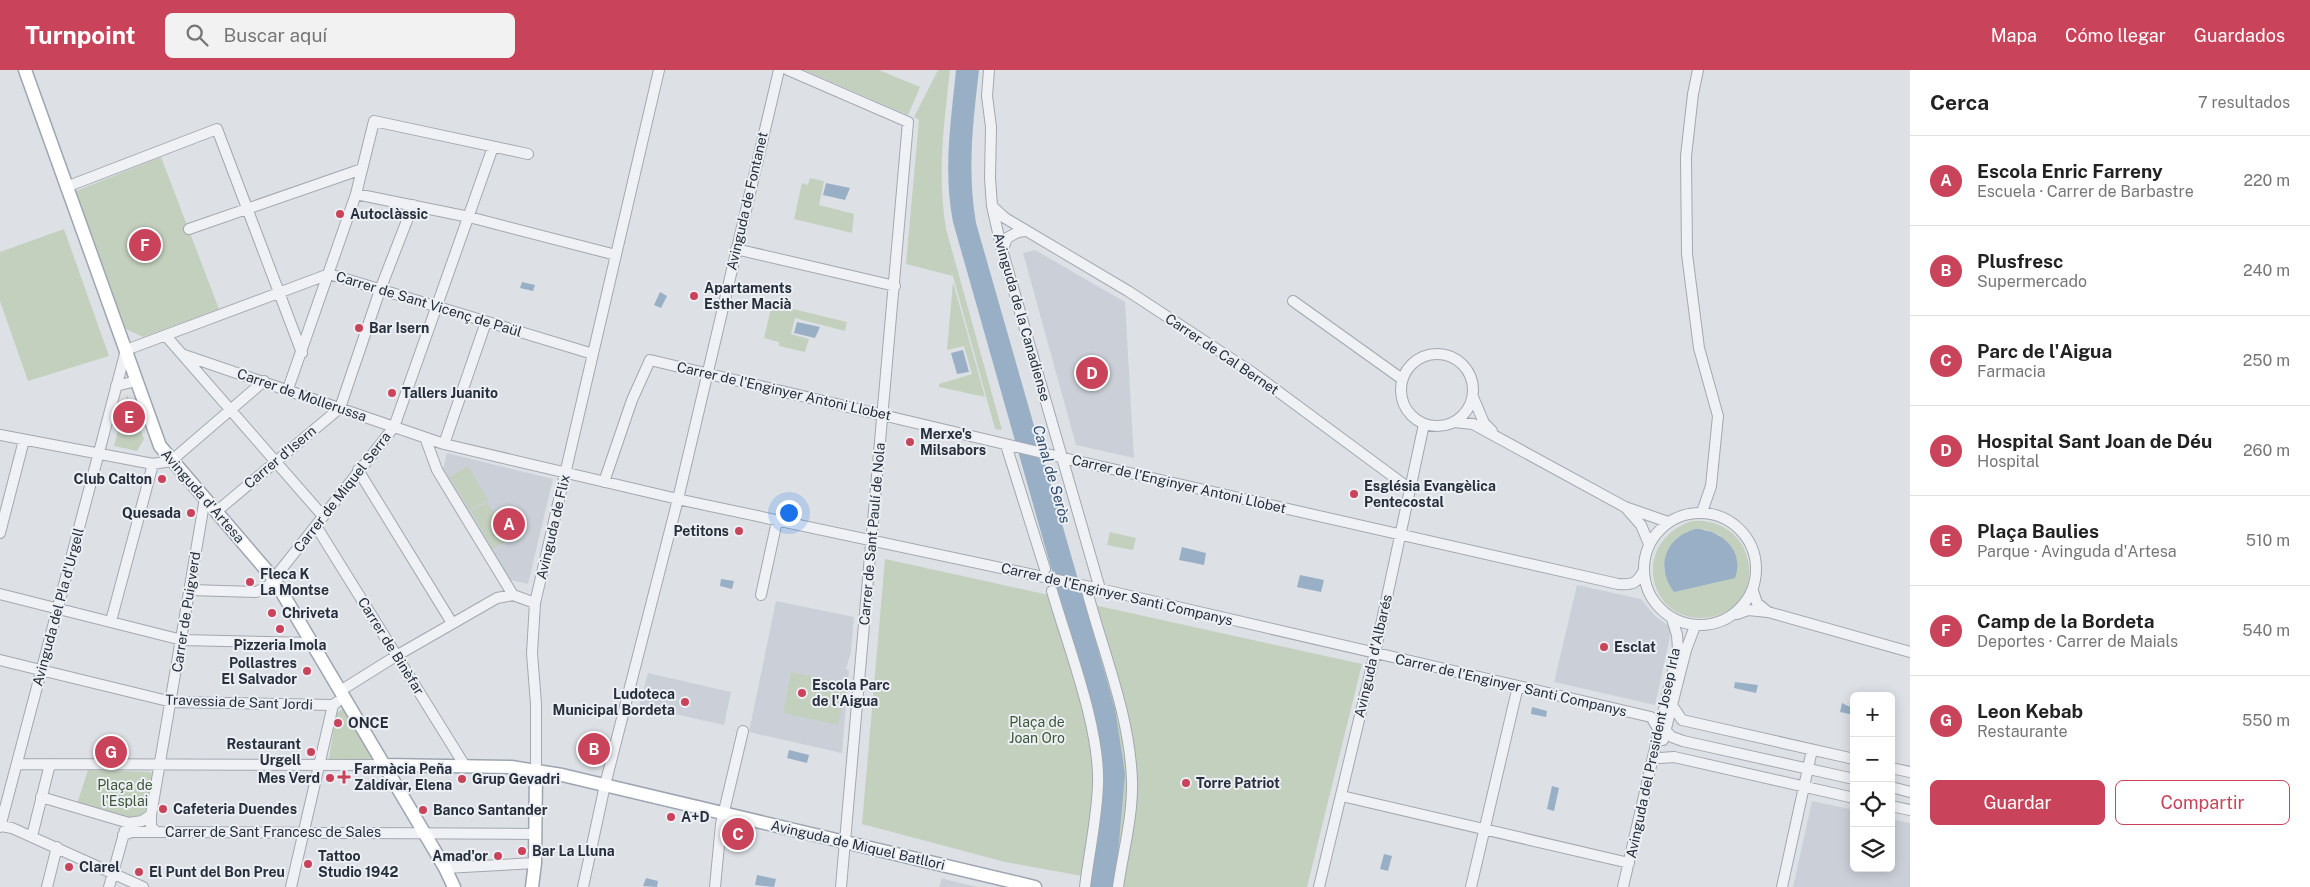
<!DOCTYPE html>
<html lang="es">
<meta charset="utf-8">
<style>
body{margin:0;font-family:"Public Sans",sans-serif;background:#f2f2f2;color:#222}
.controls{position:absolute;right:15px;bottom:15px;display:grid;overflow:hidden;border-radius:8px;box-shadow:0 2px 12px #0003}
.controls button{width:45px;height:45px;display:grid;place-items:center;padding:0;border:0;border-bottom:1px solid #e0e0e0;background:#fff;color:#222;font:25px sans-serif}
.you{position:absolute;left:788px;top:442px;width:18px;height:18px;margin:-12px;border:4px solid #fff;border-radius:50%;background:#1a73e8;box-shadow:0 0 0 8px #1a73e833}
.badge{display:grid;place-items:center;width:32px;height:32px;border-radius:50%;background:#c9445a;color:#fff;font-size:16px;font-weight:700}
.pin{position:absolute;translate:-50% -50%;border:2px solid #fff;box-shadow:0 1px 5px #0006}
.list{margin:0;padding:0;list-style:none}
h2{display:flex;justify-content:space-between;align-items:center;height:65px;margin:0;padding:0 20px;font-size:21px}
h2 small{font-size:16px;font-weight:400;color:#767676}
.list li{display:grid;grid-template-columns:32px 1fr auto;gap:15px;align-items:center;box-sizing:border-box;height:90px;padding:0 20px;border-top:1px solid #e0e0e0}
.list b{display:block;font-size:19px;white-space:nowrap}
.list p{margin:0;font-size:16px;white-space:nowrap;color:#767676}
.list em{font-size:16px;font-style:normal;color:#767676}
.actions{display:flex;gap:10px;padding:15px 20px}
.actions a{flex:1;padding:11px 0;border:1px solid #c9445a;border-radius:8px;text-align:center;font-size:18px;color:#c9445a}
.actions .main{background:#c9445a;color:#fff}
.icon{flex:none;width:28px;height:28px;fill:none;stroke:currentColor;stroke-width:2;stroke-linecap:round;stroke-linejoin:round}
.map{position:relative;flex:none;width:1910px;height:817px;overflow:hidden}
header{display:flex;align-items:center;gap:30px;box-sizing:border-box;height:70px;padding:0 25px;background:#c9445a;color:#fff}
header strong{font-size:24px}
nav{display:flex;gap:28px;margin-inline-start:auto;font-size:18px}
.search{width:350px;height:45px;background:#f2f2f2;display:flex;align-items:center;gap:12px;box-sizing:border-box;padding:0 18px;border-radius:8px;color:#767676;font-size:19px}
main{display:flex}
aside{flex:1;background:#fff}
.map>svg:first-child{display:block}
.built{fill:#cbd0d8}
.green{fill:#c3d0be;fill-rule:evenodd}
.water{fill:#98afc6}
.lines{fill:none;stroke-linecap:round;stroke-linejoin:round}
.minor-casing{stroke:#a3a8b0;stroke-width:12}
.major-casing{stroke:#9ca5b1;stroke-width:15}
.minor{stroke:#eff1f5;stroke-width:10}
.major{stroke:#fff;stroke-width:12}
.poi-dot{fill:#c9445a;stroke:#eceff4;stroke-width:2}
.labels{text-anchor:middle;dominant-baseline:central;stroke-width:4;stroke-linejoin:round;paint-order:stroke}
.street-label{font-size:14px;fill:#272f3c;stroke:#eceff4}
.poi-label{font-size:14px;font-weight:bold;fill:#272f3c;stroke:#eceff4;text-anchor:start}
.park-label{font-size:14px;fill:#3c5734;stroke:#eceff4}
.water-label{font-size:15px;font-style:italic;fill:#324e6e;stroke:#eceff4}
</style>
<header>
<strong>Turnpoint</strong>
<div class="search"><svg class="icon" aria-label="search" viewBox="0 0 24 24"><circle cx="10" cy="10" r="6"/><path d="M15 15l6 6"/></svg>Buscar aquí</div>
<nav><a>Mapa</a><a>Cómo llegar</a><a>Guardados</a></nav>
</header>
<main>
<div class="map">
<svg width="1910" height="817" viewBox="0 0 1910 817">
<rect width="100%" height="100%" fill="#dde1e6"/>
<path class="built" d="M1035,180L1125,232L1134,388L1076,375L1023,183Z
M447,383L553,409L528,514L510,510L443,399Z
M1577,515L1641,529L1655,546L1669,556L1671,562L1655,635L1554,612Z
M776,531L854,547L851,582L846,599L849,600L842,683L749,662Z
M648,603L731,622L724,655L639,636Z
M1812,731L1854,740V798H1891V749L1910,753V817H1793Z
M942,808L948,810L978,817H939Z"/>
<path class="green" d="M804,0H879L920,17L908,45Z
M938,0H950C944,55 937,104 946,159L1002,360L995,359L953,206L906,194L919,50L914,47Z
M161,87L219,239L143,267L126,259L76,121Z
M810,108L824,111L819,135L854,144L852,163L794,149L802,113L808,115Z
M64,159L109,286L28,311L0,231V182Z
M953,212L985,327L939,317V314L972,304L964,276L947,280Z
M772,234L847,252L845,261L795,248L791,264L809,269L805,282L779,276V272L764,268Z
M127,325L144,369L137,381L114,376Z
M468,396L488,430L470,440L450,407Z
M487,432L510,469L493,479L471,441Z
M1692,451C1758,446 1771,536 1710,547C1650,558 1627,473 1692,451ZM1704,459L1721,466L1664,502L1665,487Z
M1110,462L1136,468L1133,480L1107,475Z
M885,489L1362,594L1307,817H1114L1077,805L1005,792L862,754Z
M791,602L847,614L838,655L783,643Z
M343,638L372,687L370,690L329,689L336,644Z
M88,700L151,702L153,707C151,716 151,729 147,738C138,758 94,739 77,734Z"/>
<path class="water" d="M956,0H979C973,52 967,101 976,153L1115,639L1125,704L1115,817H1090L1102,730L1090,635L953,152C943,101 951,51 956,0Z
M826,113L850,118L845,130L823,125Z
M522,212L535,215L533,221L520,218Z
M660,222L667,226L661,238L654,235Z
M797,252L820,257L815,268L794,263Z
M963,280L969,302L957,304L951,283Z
M1696,459C1722,460 1745,481 1735,508L1674,522C1655,497 1665,467 1696,459Z
M1182,477L1206,483L1204,495L1179,490Z
M1300,505L1324,510L1321,522L1297,517Z
M721,509L734,511L732,519L720,516Z
M1735,612L1758,615L1756,623L1734,618Z
M1842,633L1854,639V645L1840,642Z
M1532,637L1547,641L1546,647L1531,644Z
M789,680L809,685L807,693L787,688Z
M1552,716L1559,718L1554,741L1547,739Z
M1384,784L1392,786L1388,801L1380,799Z
M757,805L776,809L774,817L755,815Z
M646,808L658,811L657,817L643,816Z"/>
<g class="lines">
<defs>
<path id="minor" d="M788,0L908,52L841,817
M989,0L987,26L991,57L990,108L992,136L1001,176L1100,519
M1698,0L1693,24L1686,86L1687,184L1699,278L1718,346L1711,416L1702,442
M66,117L217,59L302,283
M356,124L469,147L616,185
M993,137L1005,148L1128,221L1253,303L1410,419
M189,159L362,99
M736,179L895,216
M1003,180L1007,168L1018,162L1025,161
M1293,231L1402,309
M166,266L323,446
M1401 320a36 36 0 1 1 72 0a36 36 0 1 1-72 0Z
M184,285L444,374L682,430L1100,519L1651,647L1659,660
M116,316L136,311
M288,319L356,124L374,51L528,84
M1473,327L1484,353L1492,361
M1454,352L1473,354L1625,437L1668,452
M0,365L153,394L171,391L264,311
M426,370L437,400L513,525
M444,374L486,252
M1006,375L1045,499
M358,400L452,553
M604,412L632,330L650,290L1068,389L1618,514C1632,515 1636,514 1643,502
M1626,438L1641,455L1649,474
M217,441L340,338L380,220L413,135
M1644 499a56 56 0 1 1 112 0a56 56 0 1 1-112 0Z
M316,456L465,696
M0,463L24,370
M1086,517C1102,580 1130,644 1132,711C1133,746 1123,782 1118,817
M190,520L256,522L268,516L394,357L493,77
M1052,521C1068,576 1100,658 1098,714C1097,748 1089,783 1085,817
M1753,521L1757,533L1768,542
M0,524L182,570L312,573
M761,525L777,451
M1737,544L1748,540L1768,542L1910,582
M111,551L153,394
M0,590L172,632L333,635
M340,621L396,586L497,528L513,525L535,533
M1672,635L1682,650L1854,689
M1666,661L1672,667L1683,671L1854,709
M1663,670L1686,580L1695,556
M1660,688L1674,687L1854,728
M17,694L383,695
M1891,698L1910,702
M536,700V634L532,583L535,533L659,0
M1891,717L1910,722
M41,727L129,753L142,751L151,745
M1346,727L1629,793
M1891,736L1910,740
M0,756L12,758L143,817
M0,757L126,280L329,204L593,284
M156,762L151,756V745L205,428
M123,765L132,762H156L536,764
M32,766L50,694
M445,798L535,793
M47,817L57,777
M109,817L125,760
M291,817L333,635L337,632
M583,817L605,715L678,429L779,0
M715,817L721,754L743,661
M1319,817L1375,583L1424,354
M1471,817L1518,616
M1623,817L1678,579L1677,565L1672,549
M1782,817L1812,680"/>
<path id="major" d="M25,0L160,376L274,509L445,798L454,817
M383,695L511,697L562,705L1035,817
M532,817L535,793L536,700"/>
</defs>
<use href="#minor" class="minor-casing"/>
<use href="#major" class="major-casing"/>
<use href="#minor" class="minor"/>
<use href="#major" class="major"/>
</g>
<g class="poi-dot">
<circle cx="340" cy="144" r="5"/>
<circle cx="694" cy="226" r="5"/>
<circle cx="359" cy="258" r="5"/>
<circle cx="392" cy="323" r="5"/>
<circle cx="910" cy="372" r="5"/>
<circle cx="162" cy="409" r="5"/>
<circle cx="1354" cy="424" r="5"/>
<circle cx="191" cy="443" r="5"/>
<circle cx="739" cy="461" r="5"/>
<circle cx="250" cy="512" r="5"/>
<circle cx="272" cy="543" r="5"/>
<circle cx="280" cy="559" r="5"/>
<circle cx="1604" cy="577" r="5"/>
<circle cx="307" cy="601" r="5"/>
<circle cx="802" cy="623" r="5"/>
<circle cx="685" cy="632" r="5"/>
<circle cx="338" cy="653" r="5"/>
<circle cx="311" cy="682" r="5"/>
<path d="M341.5 699.5h5v5h5v5h-5v5h-5v-5h-5v-5h5z"/>
<circle cx="330" cy="708" r="5"/>
<circle cx="462" cy="709" r="5"/>
<circle cx="1186" cy="713" r="5"/>
<circle cx="163" cy="739" r="5"/>
<circle cx="423" cy="740" r="5"/>
<circle cx="671" cy="747" r="5"/>
<circle cx="522" cy="781" r="5"/>
<circle cx="498" cy="786" r="5"/>
<circle cx="308" cy="794" r="5"/>
<circle cx="69" cy="797" r="5"/>
<circle cx="139" cy="802" r="5"/>
</g>
<g class="labels">
<g class="street-label">
<text transform="translate(747 131) rotate(-77)">Avinguda de Fontanet</text>
<text transform="translate(429 234) rotate(17)">Carrer de Sant Vicenç de Paül</text>
<text transform="translate(1022 247) rotate(74)">Avinguda de la Canadiense</text>
<text transform="translate(1222 284) rotate(34)">Carrer de Cal Bernet</text>
<text transform="translate(784 321) rotate(13)">Carrer de l'Enginyer Antoni Llobet</text>
<text transform="translate(302 325) rotate(19)">Carrer de Mollerussa</text>
<text transform="translate(280 387) rotate(-40)">Carrer d'Isern</text>
<text transform="translate(1179 414) rotate(13)">Carrer de l'Enginyer Antoni Llobet</text>
<text transform="translate(342 422) rotate(-52)">Carrer de Miquel Serra</text>
<text transform="translate(203 426) rotate(49)">Avinguda d'Artesa</text>
<text transform="translate(553 457) rotate(-77)">Avinguda de Flix</text>
<text transform="translate(872 464) rotate(-85)">Carrer de Sant Paulí de Nola</text>
<text transform="translate(1117 524) rotate(13)">Carrer de l'Enginyer Santi Companys</text>
<text transform="translate(58 537) rotate(-75)">Avinguda del Pla d'Urgell</text>
<text transform="translate(186 542) rotate(-81)">Carrer de Puigverd</text>
<text transform="translate(391 576) rotate(58)">Carrer de Binèfar</text>
<text transform="translate(1373 586) rotate(-77)">Avinguda d'Albarés</text>
<text transform="translate(1511 615) rotate(13)">Carrer de l'Enginyer Santi Companys</text>
<text transform="translate(239 632) rotate(2)">Travessia de Sant Jordi</text>
<text transform="translate(1653 683) rotate(-78)">Avinguda del President Josep Irla</text>
<text x="273" y="762">Carrer de Sant Francesc de Sales</text>
<text transform="translate(858 775) rotate(13)">Avinguda de Miquel Batllori</text>
</g>
<g class="poi-label">
<text x="350" y="144">Autoclàssic</text>
<text x="704" y="218">Apartaments<tspan x="704" dy="16">Esther Macià</tspan></text>
<text x="369" y="258">Bar Isern</text>
<text x="402" y="323">Tallers Juanito</text>
<text x="920" y="364">Merxe's<tspan x="920" dy="16">Milsabors</tspan></text>
<text x="152" y="409" text-anchor="end">Club Calton</text>
<text x="1364" y="416">Església Evangèlica<tspan x="1364" dy="16">Pentecostal</tspan></text>
<text x="181" y="443" text-anchor="end">Quesada</text>
<text x="729" y="461" text-anchor="end">Petitons</text>
<text x="260" y="504">Fleca K<tspan x="260" dy="16">La Montse</tspan></text>
<text x="282" y="543">Chriveta</text>
<text x="280" y="575" text-anchor="middle">Pizzeria Imola</text>
<text x="1614" y="577">Esclat</text>
<text x="297" y="593" text-anchor="end">Pollastres<tspan x="297" dy="16">El Salvador</tspan></text>
<text x="812" y="615">Escola Parc<tspan x="812" dy="16">de l'Aigua</tspan></text>
<text x="675" y="624" text-anchor="end">Ludoteca<tspan x="675" dy="16">Municipal Bordeta</tspan></text>
<text x="348" y="653">ONCE</text>
<text x="301" y="674" text-anchor="end">Restaurant<tspan x="301" dy="16">Urgell</tspan></text>
<text x="354" y="699">Farmàcia Peña<tspan x="354" dy="16">Zaldívar, Elena</tspan></text>
<text x="320" y="708" text-anchor="end">Mes Verd</text>
<text x="472" y="709">Grup Gevadri</text>
<text x="1196" y="713">Torre Patriot</text>
<text x="173" y="739">Cafeteria Duendes</text>
<text x="433" y="740">Banco Santander</text>
<text x="681" y="747">A+D</text>
<text x="532" y="781">Bar La Lluna</text>
<text x="318" y="786">Tattoo<tspan x="318" dy="16">Studio 1942</tspan></text>
<text x="488" y="786" text-anchor="end">Amad'or</text>
<text x="79" y="797">Clarel</text>
<text x="149" y="802">El Punt del Bon Preu</text>
</g>
<g class="park-label">
<text x="1037" y="652">Plaça de<tspan x="1037" dy="16">Joan Oro</tspan></text>
<text x="125" y="715">Plaça de<tspan x="125" dy="16">l'Esplai</tspan></text>
</g>
<g class="water-label">
<text transform="translate(1052 404) rotate(74)">Canal de Seròs</text>
</g>
</g>
</svg>
<div class="controls">
<button>+</button>
<button>−</button>
<button><svg class="icon" aria-label="locate" viewBox="0 0 24 24"><circle cx="12" cy="12" r="6"/><path d="M12 2v4M12 18v4M2 12h4M18 12h4"/></svg></button>
<button><svg class="icon" aria-label="layers" viewBox="0 0 24 24"><path d="M12 4l9 5-9 5-9-5zM3 14l9 5 9-5"/></svg></button>
</div>
<div class="you"></div>
<div class="pin badge" style="left:509px;top:454px">A</div>
<div class="pin badge" style="left:594px;top:679px">B</div>
<div class="pin badge" style="left:738px;top:764px">C</div>
<div class="pin badge" style="left:1092px;top:303px">D</div>
<div class="pin badge" style="left:129px;top:347px">E</div>
<div class="pin badge" style="left:145px;top:175px">F</div>
<div class="pin badge" style="left:111px;top:682px">G</div>
</div>
<aside>
<h2>Cerca<small>7 resultados</small></h2>
<ul class="list">
<li><span class="badge">A</span><div><b>Escola Enric Farreny</b><p>Escuela · Carrer de Barbastre</p></div><em>220 m</em></li>
<li><span class="badge">B</span><div><b>Plusfresc</b><p>Supermercado</p></div><em>240 m</em></li>
<li><span class="badge">C</span><div><b>Parc de l'Aigua</b><p>Farmacia</p></div><em>250 m</em></li>
<li><span class="badge">D</span><div><b>Hospital Sant Joan de Déu</b><p>Hospital</p></div><em>260 m</em></li>
<li><span class="badge">E</span><div><b>Plaça Baulies</b><p>Parque · Avinguda d'Artesa</p></div><em>510 m</em></li>
<li><span class="badge">F</span><div><b>Camp de la Bordeta</b><p>Deportes · Carrer de Maials</p></div><em>540 m</em></li>
<li><span class="badge">G</span><div><b>Leon Kebab</b><p>Restaurante</p></div><em>550 m</em></li>
</ul>
<div class="actions"><a class="main">Guardar</a><a>Compartir</a></div>
</aside>
</main>
